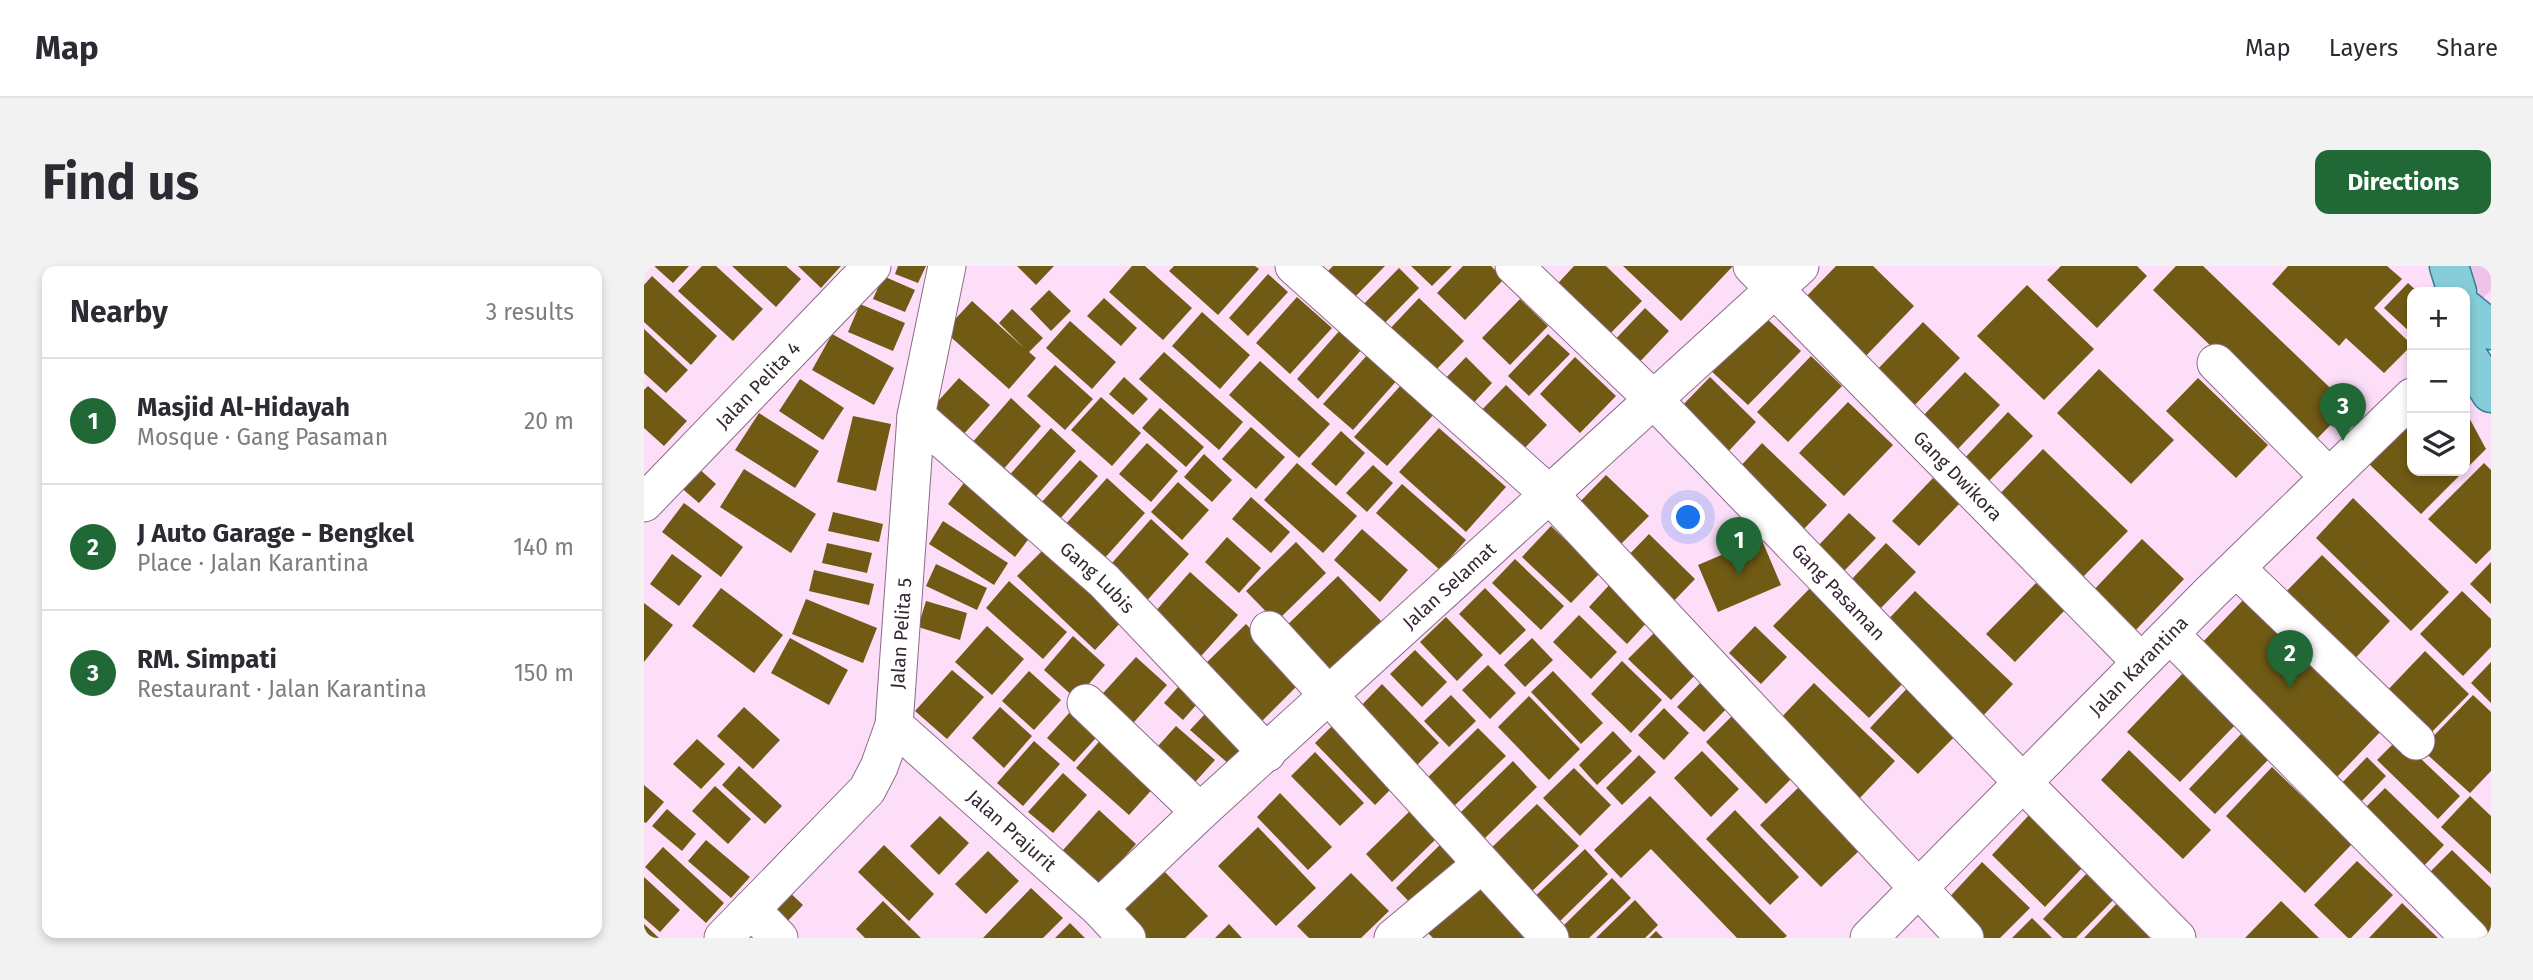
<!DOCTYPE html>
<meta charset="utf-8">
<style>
body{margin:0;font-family:"Fira Sans",sans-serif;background:#f2f2f3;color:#2b2b33}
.controls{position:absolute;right:21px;top:21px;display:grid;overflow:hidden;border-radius:14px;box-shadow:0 4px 10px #0003}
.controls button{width:63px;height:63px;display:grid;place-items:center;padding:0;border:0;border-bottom:2px solid #e1e1e2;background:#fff;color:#2b2b33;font:35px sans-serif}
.you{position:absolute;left:1045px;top:252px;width:24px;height:24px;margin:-18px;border:5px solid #fff;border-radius:50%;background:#1a73e8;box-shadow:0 0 0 10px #1a73e833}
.badge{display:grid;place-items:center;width:46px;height:46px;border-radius:50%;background:#206936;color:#fff;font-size:23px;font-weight:700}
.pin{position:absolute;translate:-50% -58px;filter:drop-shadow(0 2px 4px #0008)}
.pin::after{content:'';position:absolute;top:37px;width:24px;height:21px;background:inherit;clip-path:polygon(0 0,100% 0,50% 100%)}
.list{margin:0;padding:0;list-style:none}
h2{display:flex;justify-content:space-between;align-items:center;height:91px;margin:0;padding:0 28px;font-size:30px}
h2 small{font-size:23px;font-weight:400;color:#7c7c81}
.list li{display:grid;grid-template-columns:46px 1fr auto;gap:21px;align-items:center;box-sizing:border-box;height:126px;padding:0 28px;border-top:2px solid #e1e1e2}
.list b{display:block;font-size:26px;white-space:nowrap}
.list p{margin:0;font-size:23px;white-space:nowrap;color:#7c7c81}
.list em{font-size:23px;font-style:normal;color:#7c7c81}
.icon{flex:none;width:38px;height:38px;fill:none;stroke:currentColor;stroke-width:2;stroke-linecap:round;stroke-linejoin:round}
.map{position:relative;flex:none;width:1847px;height:672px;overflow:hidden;border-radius:14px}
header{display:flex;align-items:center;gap:42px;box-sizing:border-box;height:98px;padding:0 35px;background:#fff;border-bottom:2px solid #e1e1e2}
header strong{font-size:33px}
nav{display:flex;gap:38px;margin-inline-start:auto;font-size:24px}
.intro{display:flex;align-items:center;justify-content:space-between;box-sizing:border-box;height:168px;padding:0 42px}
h1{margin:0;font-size:49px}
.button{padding:18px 32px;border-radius:14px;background:#206936;color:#fff;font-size:24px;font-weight:700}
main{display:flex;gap:42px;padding:0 42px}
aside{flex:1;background:#fff;border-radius:14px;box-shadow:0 4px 10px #0003}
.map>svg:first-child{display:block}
.green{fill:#efc2ea}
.building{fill:#705a14}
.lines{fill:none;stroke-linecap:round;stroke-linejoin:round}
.minor-casing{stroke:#8d6b8a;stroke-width:39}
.major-casing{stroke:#347d8e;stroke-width:41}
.minor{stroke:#fff;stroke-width:37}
.major{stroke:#85cdd8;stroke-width:38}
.labels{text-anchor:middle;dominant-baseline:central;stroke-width:7;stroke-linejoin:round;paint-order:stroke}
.street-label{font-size:19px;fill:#352734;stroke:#fddef9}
</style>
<header>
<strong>Map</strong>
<nav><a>Map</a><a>Layers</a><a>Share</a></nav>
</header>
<div class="intro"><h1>Find us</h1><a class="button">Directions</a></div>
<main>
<aside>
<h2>Nearby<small>3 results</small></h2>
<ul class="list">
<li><span class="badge">1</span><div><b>Masjid Al-Hidayah</b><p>Mosque · Gang Pasaman</p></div><em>20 m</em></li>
<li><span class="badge">2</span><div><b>J Auto Garage - Bengkel</b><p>Place · Jalan Karantina</p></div><em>140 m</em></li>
<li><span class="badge">3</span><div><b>RM. Simpati</b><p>Restaurant · Jalan Karantina</p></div><em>150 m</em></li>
</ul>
</aside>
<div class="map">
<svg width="1847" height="672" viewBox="0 0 1847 672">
<rect width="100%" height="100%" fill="#fddef9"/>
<path class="green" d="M1826,0H1847V24L1837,34Z"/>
<path class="building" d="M10,0H45L29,17Z
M58,0H72L119,43L89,75L34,25Z
M88,0H142L157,13L132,41Z
M154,0H197L177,22Z
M254,0H282L274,17L251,8Z
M373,0H410L392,19Z
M488,0H501L548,42L519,74L465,26Z
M530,0H611L615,3L574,49L525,5Z
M689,0H741L709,33L682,7Z
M767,0H808L788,20Z
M819,0H847L860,13L821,54L793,27Z
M930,0H962L998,35L956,78L904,28Z
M979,0H1089L1037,55Z
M1192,0H1229L1270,40L1217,95L1156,37Z
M1417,0H1493L1503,10L1453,62L1403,14Z
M1532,0H1559L1705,140L1668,178L1509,24Z
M1644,0H1743L1758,13L1730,42L1768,79L1740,107L1702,72L1695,80L1628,18Z
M755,2L775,22L733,65L713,45Z
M624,8L644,26L604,70L585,52Z
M8,10L73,70L47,99L0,56V19Z
M239,10L271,24L261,46L229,33Z
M1764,17L1774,26H1768V68L1740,42Z
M1383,19L1450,83L1400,134L1333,70Z
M405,24L427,45L407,65L386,43Z
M653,31L688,62L646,108L612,77Z
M460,32L493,62L477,80L443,50Z
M775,32L820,75L787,109L742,67Z
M876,33L904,60L866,99L838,72Z
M328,35L380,82L355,57L368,43L399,72L385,86L392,92L365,123L300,65Z
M216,38L261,57L249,85L204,66Z
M1001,42L1025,65L988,104L964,81Z
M558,46L606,89L576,123L528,80Z
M1118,48L1157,85L1104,139L1065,103Z
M426,55L472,96L448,123L402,82Z
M1279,56L1316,92L1267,143L1230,107Z
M0,63L44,104L22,127L0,107Z
M697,63L718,83L674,133L653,113Z
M188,68L250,102L230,139L168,104Z
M904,68L926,88L885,130L864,110Z
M520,86L599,156L575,184L495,113Z
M726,86L755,112L709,164L679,138Z
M1167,90L1198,120L1144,176L1113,146Z
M822,91L848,117L823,144L796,118Z
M931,91L972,130L936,167L896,128Z
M616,95L686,158L655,192L585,129Z
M411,99L449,133L421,164L383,130Z
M1455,103L1530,174L1487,218L1413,147Z
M1321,106L1356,139L1311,186L1276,153Z
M480,111L504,133L489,149L465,128Z
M1066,111L1112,156L1081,189L1034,144Z
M315,112L346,139L318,170L287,143Z
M1554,112L1624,179L1592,212L1522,145Z
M156,113L200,142L179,174L135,145Z
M758,118L791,147L743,200L710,171Z
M862,119L903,159L871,192L829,153Z
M4,120L43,155L20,180L0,162V124Z
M457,131L497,167L468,200L427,164Z
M367,132L397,160L358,205L327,178Z
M1204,136L1249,179L1200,230L1155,187Z
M516,142L560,181L542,201L498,162Z
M1821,144L1842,183L1821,204Z
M1364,146L1389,170L1341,219L1317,196Z
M115,147L175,185L151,222L91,184Z
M1768,148V205H1820L1777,248L1723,196Z
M209,150L247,158L232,225L193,216Z
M607,161L641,191L612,223L578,193Z
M407,162L432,185L387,236L362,213Z
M795,162L862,221L822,266L755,206Z
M697,165L721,187L692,220L667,198Z
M503,177L534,205L507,236L475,208Z
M1118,177L1183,239L1157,266L1093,204Z
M1399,183L1484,265L1435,315L1350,234Z
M560,188L588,214L568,236L540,211Z
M436,194L454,210L415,254L397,237Z
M653,197L713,250L679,287L620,234Z
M1840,197L1847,204V283L1832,298L1784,253Z
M729,199L749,217L723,246L702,227Z
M53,201L72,218L55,237L35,220Z
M100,203L172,248L147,287L76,241Z
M962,209L1005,250L970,285L928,244Z
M463,212L501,247L459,294L420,260Z
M1289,212L1316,237L1275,280L1248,255Z
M322,214L389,267L371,291L304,238Z
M534,216L565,244L538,274L507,246Z
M758,218L822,274L796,304L732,247Z
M607,231L646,266L627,287L588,253Z
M1709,232L1805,326L1767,365L1672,272Z
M40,237L99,281L77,311L18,266Z
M189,246L239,258L235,276L184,265Z
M1205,247L1232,272L1200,305L1174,280Z
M507,253L545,288L498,340L460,306Z
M299,255L364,297L350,319L285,278Z
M907,260L956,307L927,337L878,291Z
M718,263L764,304L736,336L690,294Z
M1005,268L1051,313L1024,341L978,296Z
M583,271L617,302L595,327L561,296Z
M1117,272L1137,319L1074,346L1054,299Z
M1498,273L1540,313L1488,368L1446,328Z
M652,276L682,307L632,356L602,325Z
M183,277L228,287L223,307L178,297Z
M1242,277L1272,306L1236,343L1206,315Z
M402,281L479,354L451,384L373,310Z
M28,288L58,310L35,340L6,318Z
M1678,289L1746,355L1705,399L1636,332Z
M871,293L920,340L897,364L848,317Z
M1847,296V338L1826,318Z
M292,298L343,322L333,344L282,320Z
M170,304L230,318L225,339L165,325Z
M546,306L594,349L550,398L503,355Z
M694,310L738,356L685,407L641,361Z
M365,315L423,366L399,393L342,342Z
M969,315L1007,352L983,378L945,341Z
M1392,317L1421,344L1371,396L1342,368Z
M1169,319L1265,411L1225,452L1129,360Z
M77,322L139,369L110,407L48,360Z
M841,322L882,364L856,389L815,348Z
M1271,325L1369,418L1336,453L1238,360Z
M1818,325L1847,353V381L1819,410L1776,368Z
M1601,332L1738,464L1692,512L1555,380Z
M162,333L233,362L219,397L148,368Z
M282,335L323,347L316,374L274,361Z
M0,337L29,359L0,396Z
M935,349L973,386L947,413L909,376Z
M802,351L839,389L813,415L776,376Z
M602,358L658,415L613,460L557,402Z
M343,360L380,393L348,429L311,396Z
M1111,360L1143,391L1117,418L1085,387Z
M1014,363L1056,404L1027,434L984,393Z
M429,370L461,399L432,433L400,404Z
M146,372L204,404L185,439L127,407Z
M888,372L909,394L881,421L860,399Z
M771,384L803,416L778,441L746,408Z
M1781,385L1825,428L1783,471L1739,429Z
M492,391L523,419L483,464L451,436Z
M978,395L1018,434L987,467L947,428Z
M1847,396V437L1827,417Z
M844,399L872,427L846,453L818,424Z
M308,404L340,431L303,473L271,445Z
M385,405L417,434L390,464L358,435Z
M909,405L959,457L937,478L887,426Z
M1541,405L1594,456L1536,516L1483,466Z
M1060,413L1086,439L1060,466L1033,441Z
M1170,417L1251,495L1213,535L1132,457Z
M1268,417L1317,464L1274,508L1226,462Z
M738,418L795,477L769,503L713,444Z
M534,421L553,438L539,454L520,437Z
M807,429L832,455L805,481L780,455Z
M1829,429L1847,446V505L1826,527L1777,483Z
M885,430L936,483L905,514L854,461Z
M434,437L461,462L430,496L403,472Z
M100,441L136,474L109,503L73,470Z
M356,441L388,470L360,502L328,472Z
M1020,442L1045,467L1020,494L994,469Z
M1093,445L1153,507L1122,538L1062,476Z
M561,448L600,482L586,499L546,464Z
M693,455L753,517L731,539L671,477Z
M532,460L571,494L544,524L506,489Z
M834,462L862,490L808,542L781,514Z
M969,465L988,485L953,519L935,499Z
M1597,468L1624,494L1571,548L1545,523Z
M460,470L513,518L485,549L432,502Z
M1755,472L1816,530L1794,553L1733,494Z
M53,473L81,498L57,523L29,498Z
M390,475L416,498L379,540L353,517Z
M1485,484L1567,564L1539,593L1457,514Z
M1058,485L1095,523L1067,551L1030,512Z
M671,486L720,537L696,560L647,510Z
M995,489L1012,506L978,539L962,522Z
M1723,491L1742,510L1715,538L1695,520Z
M869,495L893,521L841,572L816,547Z
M95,500L138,540L121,558L78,519Z
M1628,501L1708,578L1661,627L1582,550Z
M930,502L967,539L936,570L899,532Z
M419,507L443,529L409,567L384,546Z
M0,519L20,536L2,557L0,556Z
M71,520L107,553L84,578L48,545Z
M1155,521L1217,583L1177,621L1116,559Z
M1741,522L1800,579L1775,605L1715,548Z
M636,527L688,581L664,604L613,551Z
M1006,530L1143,670L1140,672H1093L1007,583L977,612L950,584Z
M1826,530L1847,550V608L1797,561Z
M893,538L935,580L883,630L842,587Z
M769,542L796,569L748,616L722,588Z
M23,543L52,568L38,585L8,560Z
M455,544L492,578L449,627L411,593Z
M1091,544L1155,611L1126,639L1062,573Z
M1386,548L1440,600L1401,641L1348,589Z
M296,550L325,577L295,609L266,580Z
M614,561L672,622L632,660L574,600Z
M62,574L106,611L87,632L44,595Z
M800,575L820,596L772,643L752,622Z
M240,579L290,628L265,655L214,606Z
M19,581L80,637L62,657L1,601Z
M941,583L964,608L909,662L884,637Z
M1808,584L1847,622V672H1840L1779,613Z
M344,585L375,615L342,648L311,618Z
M1713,595L1749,629L1707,672H1704L1670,639Z
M1338,596L1386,642L1356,672H1337L1300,637Z
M1447,603L1474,629L1432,672H1419L1399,653Z
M519,604L564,650L541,672H499L474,647Z
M707,607L745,645L717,672H665L653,660Z
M0,611L36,644L16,666L0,652Z
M968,612L987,632L945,672H926L917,662Z
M831,613L884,669L881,672H789L780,663Z
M141,622L159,639L136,663L118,646Z
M387,622L419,652L399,672H339Z
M991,634L1014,659L1001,672H952Z
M1476,634L1510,667L1506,672H1440Z
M239,635L277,672H221L212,663Z
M1637,635L1675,672H1601Z
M1758,637L1794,672H1725Z
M1388,652L1408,672H1368Z
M426,657L441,672H411Z
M0,658L15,672H0Z
M585,658L598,672H571Z
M1012,665L1019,672H1005Z"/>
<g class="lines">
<defs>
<g id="minor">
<path d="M650,0L905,228L1321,672"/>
<path id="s1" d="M870,0L1009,133L1380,518L1533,672"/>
<path id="s2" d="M1108,0L1497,396"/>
<path d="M1572,97L1685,211"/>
<path id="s3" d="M272,150L460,315L623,487"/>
<path id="s4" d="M0,237L228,0"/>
<path d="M1593,303L1772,475"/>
<path d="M625,364L906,672"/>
<path d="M1526,368L1826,672"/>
<path d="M442,437L556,546"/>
<path id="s5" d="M250,459L455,642L483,672"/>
<path id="s6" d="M455,642L556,546L1156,0"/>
<path d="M107,643L135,672"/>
<path id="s7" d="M79,672L223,524L235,501L250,459L272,150L303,0"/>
<path d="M749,672L838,598"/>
<path id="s8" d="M1225,672L1566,327L1768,131"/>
</g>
<path id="major" d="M1805,0L1813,26
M1821,43L1847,64
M1821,86L1847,127"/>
</defs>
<use href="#minor" class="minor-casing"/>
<use href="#major" class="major-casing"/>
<use href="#minor" class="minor"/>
<use href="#major" class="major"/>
</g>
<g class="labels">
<g class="street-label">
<text stroke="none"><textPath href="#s4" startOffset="164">Jalan Pelita 4</textPath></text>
<text stroke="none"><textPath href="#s2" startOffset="294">Gang Dwikora</textPath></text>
<text stroke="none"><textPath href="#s3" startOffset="243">Gang Lubis</textPath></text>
<text stroke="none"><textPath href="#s6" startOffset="476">Jalan Selamat</textPath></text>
<text stroke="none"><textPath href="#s1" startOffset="460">Gang Pasaman</textPath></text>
<text stroke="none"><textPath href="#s7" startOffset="369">Jalan Pelita 5</textPath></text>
<text stroke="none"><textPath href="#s8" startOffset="383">Jalan Karantina</textPath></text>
<text stroke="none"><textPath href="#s5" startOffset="158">Jalan Prajurit</textPath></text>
</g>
</g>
</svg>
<div class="controls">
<button>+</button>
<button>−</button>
<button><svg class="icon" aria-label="layers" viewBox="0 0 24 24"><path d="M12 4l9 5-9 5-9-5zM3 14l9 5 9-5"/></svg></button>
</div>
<div class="you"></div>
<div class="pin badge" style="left:1095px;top:309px">1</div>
<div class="pin badge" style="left:1646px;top:422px">2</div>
<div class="pin badge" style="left:1699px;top:175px">3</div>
</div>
</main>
